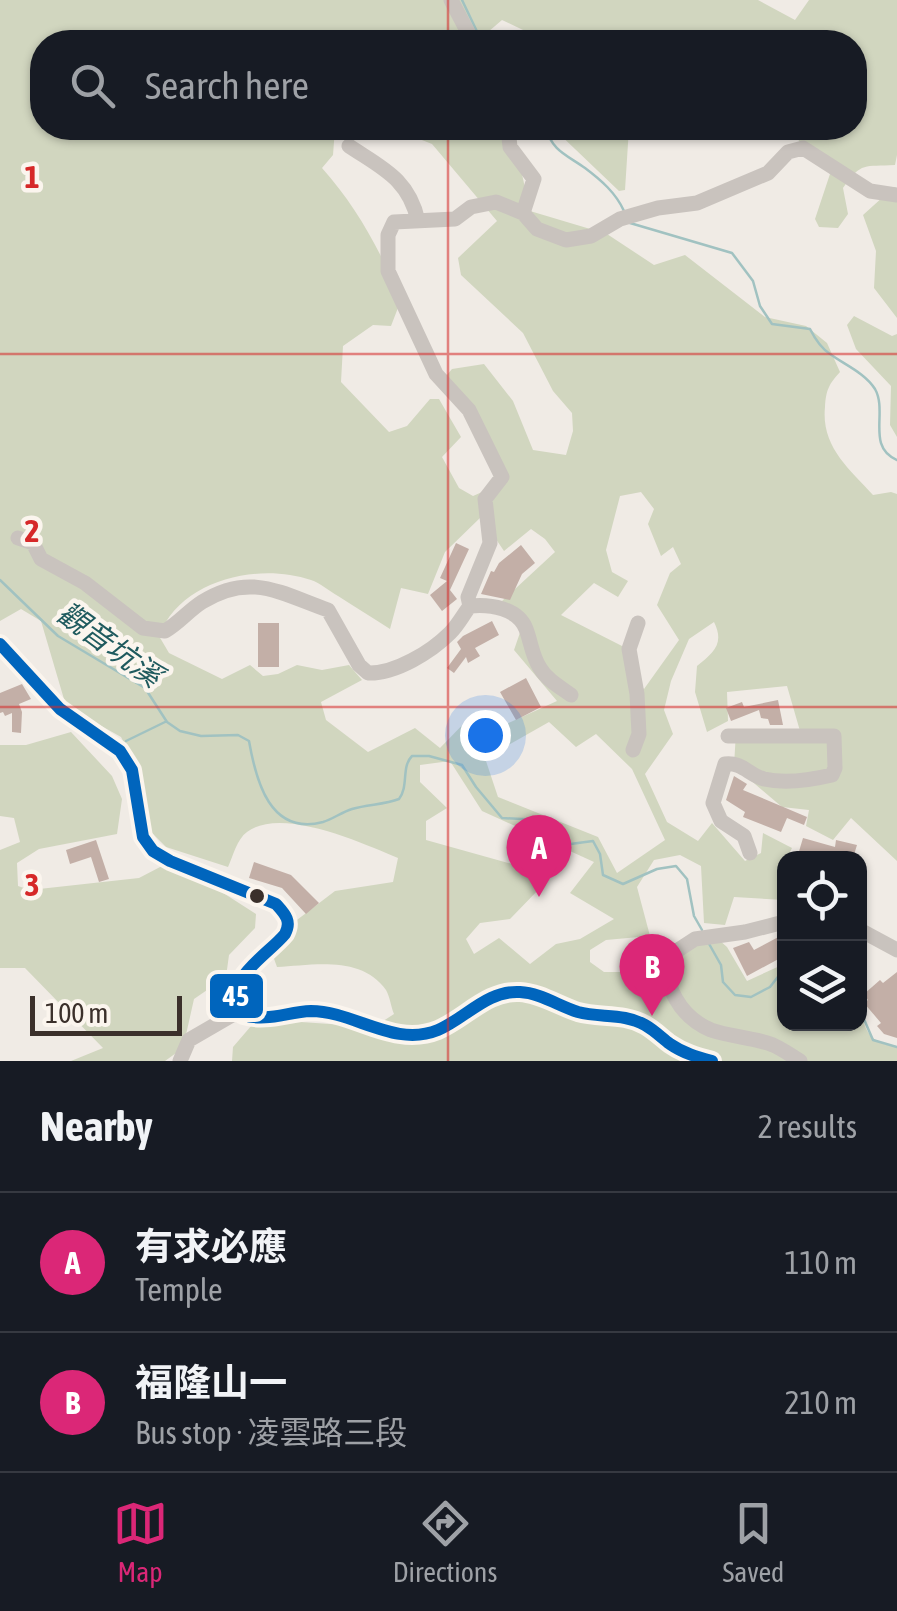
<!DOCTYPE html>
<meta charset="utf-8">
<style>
body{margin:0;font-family:"Asap Condensed","Noto Sans TC",sans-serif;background:#242831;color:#f1f3f6}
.controls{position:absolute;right:30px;bottom:30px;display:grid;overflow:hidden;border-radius:20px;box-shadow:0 2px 8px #0004}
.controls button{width:90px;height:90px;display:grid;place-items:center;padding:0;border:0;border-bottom:2px solid #363941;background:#171b24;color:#f1f3f6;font:50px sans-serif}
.scale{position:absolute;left:30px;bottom:25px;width:152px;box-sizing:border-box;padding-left:10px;border:5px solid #3b302b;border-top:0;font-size:28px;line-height:35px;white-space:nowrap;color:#3b302b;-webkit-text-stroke:8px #fbf5ee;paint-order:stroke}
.you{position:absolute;left:485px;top:735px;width:35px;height:35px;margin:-25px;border:8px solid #fff;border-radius:50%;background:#1a73e8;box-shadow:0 0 0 15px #1a73e833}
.badge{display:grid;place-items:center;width:65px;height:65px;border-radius:50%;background:#db2777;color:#fff;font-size:32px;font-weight:700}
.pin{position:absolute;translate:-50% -82px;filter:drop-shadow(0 2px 5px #0008)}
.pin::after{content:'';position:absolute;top:52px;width:35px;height:30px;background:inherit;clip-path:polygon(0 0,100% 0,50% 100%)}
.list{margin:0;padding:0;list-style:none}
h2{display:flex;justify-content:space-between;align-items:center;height:130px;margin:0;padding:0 40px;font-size:42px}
h2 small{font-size:32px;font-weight:400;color:#9ea1a6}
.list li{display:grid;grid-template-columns:65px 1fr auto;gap:30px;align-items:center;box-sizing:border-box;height:140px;padding:0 40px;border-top:2px solid #363941}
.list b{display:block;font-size:38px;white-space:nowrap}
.list p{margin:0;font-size:32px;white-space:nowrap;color:#9ea1a6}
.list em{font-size:32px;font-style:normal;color:#9ea1a6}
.icon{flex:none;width:55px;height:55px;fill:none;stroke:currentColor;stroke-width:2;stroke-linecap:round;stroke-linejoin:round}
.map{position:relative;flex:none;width:897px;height:1061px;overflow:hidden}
.search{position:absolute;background:#171b24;box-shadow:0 2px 8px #0004;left:30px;right:30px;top:30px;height:110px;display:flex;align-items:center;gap:25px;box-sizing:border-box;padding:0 35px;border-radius:40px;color:#9ea1a6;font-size:38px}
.sheet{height:410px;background:#171b24}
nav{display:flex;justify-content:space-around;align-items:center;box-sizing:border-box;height:140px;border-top:2px solid #363941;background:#171b24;font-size:28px;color:#9ea1a6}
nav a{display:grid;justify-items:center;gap:5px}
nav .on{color:#db2777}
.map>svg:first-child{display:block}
.green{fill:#d1d6bf;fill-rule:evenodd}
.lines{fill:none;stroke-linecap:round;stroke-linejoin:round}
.stream{stroke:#a1c2c1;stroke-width:2.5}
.building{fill:#c3afa7}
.minor{stroke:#c9c3be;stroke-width:15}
.bus-1-casing{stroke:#fbf5ee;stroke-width:20}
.bus-1{stroke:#0065bd;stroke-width:12}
.grid{fill:none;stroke:#d62828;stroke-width:2.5;stroke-opacity:0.55}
.bus-dot{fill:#3b302b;stroke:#fbf5ee;stroke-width:4}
.labels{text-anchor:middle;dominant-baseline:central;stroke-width:9;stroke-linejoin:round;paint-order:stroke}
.water-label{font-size:30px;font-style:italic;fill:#1f5a5e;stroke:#fbf5ee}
.grid-label{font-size:32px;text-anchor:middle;font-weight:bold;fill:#d62828;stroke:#fbf5ee;stroke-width:9;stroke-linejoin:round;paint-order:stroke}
.line-badge{stroke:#fbf5ee;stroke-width:4}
.badge-label{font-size:28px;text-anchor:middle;font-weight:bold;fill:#fff}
</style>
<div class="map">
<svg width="897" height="1061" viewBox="0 0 897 1061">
<rect width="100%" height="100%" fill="#f0ebe5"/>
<path class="green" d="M0,0H758L795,20L809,0H897V155L895,165C864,167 862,161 843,188L848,214L838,228L819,227L815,219L831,171L799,141L793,128H854V42H548L502,20L488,32V42H42V128H335L333,155L322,168C357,207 381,252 401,300L391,326L373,325L343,346L341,382L389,432L407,426L430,399H439L461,437L442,457L459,488L473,496L489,489L495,473L446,376L452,369L484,364L513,401L533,450L566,455L573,431L572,413L553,391L523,333L461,275L458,258L497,221L432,144L399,131L382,138L356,128H512L530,211L607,234L654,265L685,255L765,317L806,326L827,343L840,372C829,384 826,390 825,407C821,446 848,468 873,495L891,492L897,494V861L851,818L833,840L806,826L809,810L782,807L734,766L736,732L800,731L787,686L727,692L728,721L707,732L695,692L697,666C713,653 725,644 714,622L689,639L671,681L664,710L673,734L645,774L667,822L698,841L712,823L745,861L761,853L763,833L792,848L787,858H784L782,869L784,870V900L734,897L725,925L704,923L701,866L680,855L654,860L637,887L650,936L606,940L590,950V962L604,972H621L625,983L668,980L679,973L682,952L705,942L719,940L727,947L747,981L784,964V1024H860V993C861,1020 864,1045 897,1046V1061H232L233,1047L257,1019L374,1027L394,1014C391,1007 390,997 386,990C362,955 312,965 277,967L268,942L335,891L393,882L398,858C362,843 281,806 247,832C237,839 233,856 228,867L166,847L149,830L138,770L121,737L66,706L41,621L21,609L0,621ZM641,492L654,509L648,524L661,556L673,547L681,564L670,573L657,605L679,640L644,689L626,670L622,646L561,615L594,583L618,597L628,581L612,572L606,550L620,496ZM481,517L504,551L531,529L545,539L555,552L502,601L523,624L514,650L557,701L504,725L475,712L440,748L415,728L368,752L326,720L321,702L362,680L349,665L322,670L297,665L278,674L263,676L250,665L222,679L169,653L159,636C180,580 257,562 311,580C320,583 329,591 338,596C355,607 373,618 390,629L401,588L428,594L445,552ZM549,722L576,747L596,734L632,769L665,840L617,873L598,837L498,797L483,752L503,748ZM450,761L482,811L594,862L570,893L614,919L580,939L556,944L530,964L499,938L474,954L466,939L480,923L510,919L542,886L523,867L426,840V821L447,808L420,782V765Z
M553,128H629L625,190L619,191Z
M894,187L897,188V318L874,288L876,251L863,215Z
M854,316L892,336L897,334V437L890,425L891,386L856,349L847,325Z
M71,732L112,776L122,799L117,834L39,849L17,863L18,886L30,890L139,878L162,866L214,887L256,914L255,928L229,955L226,977L194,999L183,1048L165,1061H71L103,1048L25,968H0V850L20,842L14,818L0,816V745H26Z"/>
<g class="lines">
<path class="stream" d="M462,0L482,42
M546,128C552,151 567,155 585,168C601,180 616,193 624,211
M630,223L732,253L753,281L760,306L772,324L810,329C815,339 821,348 830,354C845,365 865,373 875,389C888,412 866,447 897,460
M0,580L58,636L145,688L167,722L180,731L201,736L238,735L249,741C256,781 270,836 323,822C333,819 342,812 352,809C368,804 384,805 399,799C409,786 401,767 412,756H429L462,765L476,787L502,818L541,820L563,845L593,841L600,854L603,875L623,884L657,869L676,866L687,879L694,916L702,930
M126,741L165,722
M708,942L721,965L723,982L735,995L751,997L770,987L784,969
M860,1010L873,1040L897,1047"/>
</g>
<path class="building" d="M456,543L469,549L450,590L457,599L442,611L430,595L447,581L440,578Z
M521,545L535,563L522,574L510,600L481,594L491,571L494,572L499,563Z
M492,621L499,635L475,648L480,656L468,663L466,657L454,673L447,668L461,649L457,642L463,636Z
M258,623H279V667H258Z
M526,678L541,707L516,720L500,692Z
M22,684L31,699L19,704L22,712L21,733L12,732V713L5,716L3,712L0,713V693Z
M778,700L783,725H770L768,719L761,718L759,710L731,721L726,708L742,702L744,707Z
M734,776L747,784L743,790L807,817L804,825L787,818L781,832L743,817L745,812L726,800Z
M803,838L835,847L836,840L857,845L853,858H797Z
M96,840L109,879L99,882L91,857L70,864L66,850Z
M254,862L291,875L319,903L306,914L282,888L249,878Z
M784,934V956L747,976L733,948L749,942L754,950Z
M897,972V1038L884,1034L877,1026L881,1023L864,1003L868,1000L864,994L880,980L883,983Z"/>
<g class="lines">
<path class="minor" d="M451,0L473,42
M508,128L510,147L534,179L523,213L537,229L566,240L591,236L620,219L658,208L697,203L768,173L788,152L803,148L870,191L897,195
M349,146C382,168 409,179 418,221
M18,538L33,543L41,559L85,583L143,628L165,631C179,623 188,611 202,602C250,572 280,593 328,610L359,665L368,673C395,674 431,652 450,633C458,625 463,615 470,606L468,597L490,543L485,499L502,477L469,410L436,374L388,271V235L394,222L455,219L471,207L496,202L523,213
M470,606C490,604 518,608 526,629C531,642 532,656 540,668C547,680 560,687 571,695
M0,644L60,709L120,751L132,770L143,837L153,851L170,861L276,904C285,914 292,921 285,934C267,956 217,983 243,1015C267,1022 287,1012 311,1011C354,1011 394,1048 438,1030C466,1018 487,990 520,992C540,993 559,1006 578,1012C600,1018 624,1013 645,1025C654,1030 662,1038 670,1044C683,1053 697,1057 712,1061
M728,736H834L835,768L832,775C811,780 785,784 764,779C749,775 742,762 725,764L713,803L721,821L744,836L750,853
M633,750L639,734L637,694L629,649L638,623
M784,922L745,932L695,939L672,954C659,984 682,1018 711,1030C731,1037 753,1037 773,1045C782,1049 791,1055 800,1061
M860,930L897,950
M180,1061L189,1040L239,1011"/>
<defs>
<path id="bus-1" d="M0,644L60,709L120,751L132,770L143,837L153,851L170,861L276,904C285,914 292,921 285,934C267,956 217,983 243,1015C267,1022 287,1012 311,1011C354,1011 394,1048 438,1030C466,1018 487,990 520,992C540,993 559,1006 578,1012C600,1018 624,1013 645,1025C654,1030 662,1038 670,1044C683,1053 697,1057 712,1061"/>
</defs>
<use href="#bus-1" class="bus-1-casing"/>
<use href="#bus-1" class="bus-1"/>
</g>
<path class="grid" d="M448,0V42M448,128V1061M0,354H897M0,707H897"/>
<circle class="bus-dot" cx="257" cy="896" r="9"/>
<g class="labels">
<g class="water-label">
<text transform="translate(110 644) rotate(36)">觀音坑溪</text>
</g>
</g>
<g class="grid-label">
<text x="32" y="188">1</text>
<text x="32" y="542">2</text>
<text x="32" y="896">3</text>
</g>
<rect class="line-badge" x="208" y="972" width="57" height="48" rx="10" fill="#0065bd"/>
<g class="badge-label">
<text x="236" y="1006">45</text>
</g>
</svg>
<div class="controls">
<button><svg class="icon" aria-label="locate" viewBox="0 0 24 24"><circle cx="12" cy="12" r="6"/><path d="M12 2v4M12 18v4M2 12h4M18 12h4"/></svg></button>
<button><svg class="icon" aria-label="layers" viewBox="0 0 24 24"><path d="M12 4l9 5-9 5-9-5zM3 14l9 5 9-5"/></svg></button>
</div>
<div class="scale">100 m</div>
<div class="you"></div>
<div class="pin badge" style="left:539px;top:897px">A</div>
<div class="pin badge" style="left:652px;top:1016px">B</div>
<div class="search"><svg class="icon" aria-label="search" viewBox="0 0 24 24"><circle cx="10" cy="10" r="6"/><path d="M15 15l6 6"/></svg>Search here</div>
</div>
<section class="sheet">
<h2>Nearby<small>2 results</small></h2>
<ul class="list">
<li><span class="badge">A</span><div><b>有求必應</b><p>Temple</p></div><em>110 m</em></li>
<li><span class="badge">B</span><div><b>福隆山一</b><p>Bus stop · 凌雲路三段</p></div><em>210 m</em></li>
</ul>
</section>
<nav>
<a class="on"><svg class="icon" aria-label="map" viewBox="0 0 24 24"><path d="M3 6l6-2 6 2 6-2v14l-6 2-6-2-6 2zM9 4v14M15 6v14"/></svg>Map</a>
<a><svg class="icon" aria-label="directions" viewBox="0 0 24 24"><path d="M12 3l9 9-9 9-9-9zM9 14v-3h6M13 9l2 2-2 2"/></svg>Directions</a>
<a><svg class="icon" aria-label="saved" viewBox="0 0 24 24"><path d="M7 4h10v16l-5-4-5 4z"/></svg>Saved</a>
</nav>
